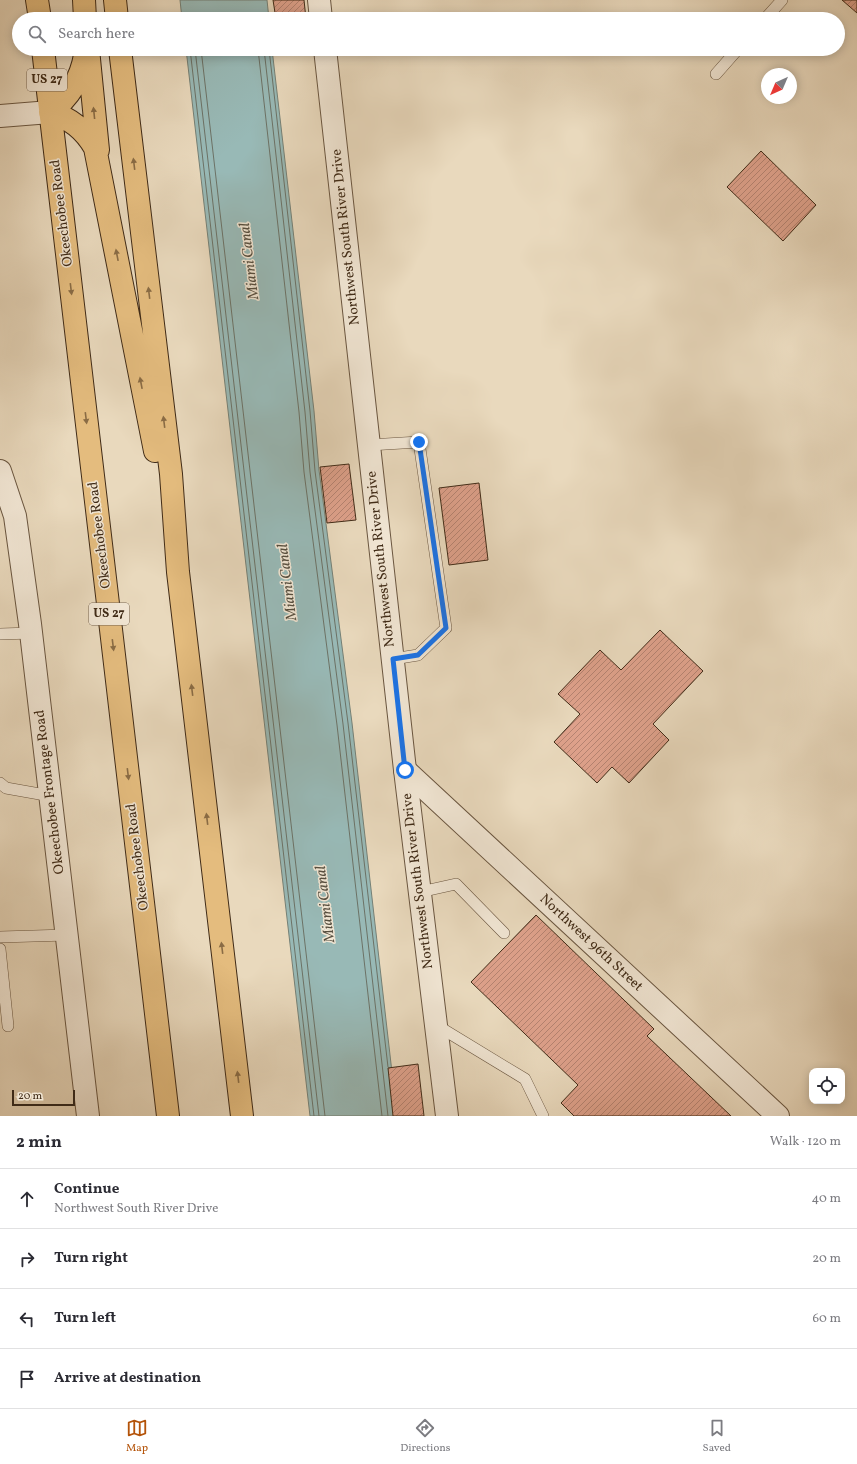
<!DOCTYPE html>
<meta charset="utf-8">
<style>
body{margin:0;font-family:Vollkorn,serif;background:#f7f7f7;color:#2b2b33}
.controls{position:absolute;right:12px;bottom:12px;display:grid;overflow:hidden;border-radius:8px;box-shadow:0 2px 10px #0003}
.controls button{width:36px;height:36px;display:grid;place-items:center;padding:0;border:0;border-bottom:1px solid #e1e1e2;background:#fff;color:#2b2b33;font:20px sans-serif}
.compass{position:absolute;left:761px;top:68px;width:36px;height:36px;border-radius:50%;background:#fff;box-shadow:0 2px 10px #0003;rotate:224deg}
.scale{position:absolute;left:12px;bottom:10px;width:63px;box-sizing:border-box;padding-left:4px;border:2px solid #402b17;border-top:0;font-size:11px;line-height:14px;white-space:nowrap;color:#402b17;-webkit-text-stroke:3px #f1e6d4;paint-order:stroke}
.stop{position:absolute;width:12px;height:12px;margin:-9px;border:3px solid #1a73e8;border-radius:50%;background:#fff}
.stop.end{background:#1a73e8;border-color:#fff;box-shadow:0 1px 4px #0008}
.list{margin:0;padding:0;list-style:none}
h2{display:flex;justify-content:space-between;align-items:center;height:52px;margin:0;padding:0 16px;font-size:17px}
h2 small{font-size:13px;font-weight:400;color:#7c7c81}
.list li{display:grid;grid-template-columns:26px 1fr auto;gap:12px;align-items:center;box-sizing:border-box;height:60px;padding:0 16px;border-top:1px solid #e1e1e2}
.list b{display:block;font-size:15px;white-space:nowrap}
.list p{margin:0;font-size:13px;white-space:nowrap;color:#7c7c81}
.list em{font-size:13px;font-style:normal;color:#7c7c81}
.icon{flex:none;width:22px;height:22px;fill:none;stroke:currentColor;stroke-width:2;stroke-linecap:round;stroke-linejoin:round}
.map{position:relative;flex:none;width:857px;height:1116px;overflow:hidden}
.search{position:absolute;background:#fff;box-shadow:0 2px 10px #0003;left:12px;right:12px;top:12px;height:44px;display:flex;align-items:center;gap:10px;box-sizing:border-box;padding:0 14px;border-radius:22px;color:#7c7c81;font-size:15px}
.sheet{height:292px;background:#fff}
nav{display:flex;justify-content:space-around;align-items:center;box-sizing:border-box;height:56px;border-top:1px solid #e1e1e2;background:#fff;font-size:11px;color:#7c7c81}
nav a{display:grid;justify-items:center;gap:2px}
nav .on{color:#b45309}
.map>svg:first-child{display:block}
.water{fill:#98b9b6;stroke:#758076}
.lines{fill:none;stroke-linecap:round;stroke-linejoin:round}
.shore{stroke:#6c7266;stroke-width:1}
.building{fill:url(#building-hatch);stroke:#402b17}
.service-casing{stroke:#6a5640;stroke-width:12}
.minor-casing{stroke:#6a5640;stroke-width:24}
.tertiary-casing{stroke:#6a5640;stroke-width:24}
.trunk-casing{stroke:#402b17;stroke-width:24}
.service{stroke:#f1e6d4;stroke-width:11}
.minor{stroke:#f1e6d4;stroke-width:22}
.tertiary{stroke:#f1e6d4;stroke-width:22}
.trunk{stroke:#e4bc7e;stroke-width:22}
.oneway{fill:#8a6c45}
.route{stroke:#1a73e8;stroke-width:5}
.labels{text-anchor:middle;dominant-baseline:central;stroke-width:3;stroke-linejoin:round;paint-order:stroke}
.shield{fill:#f1e6d4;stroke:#756350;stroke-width:1}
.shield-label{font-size:13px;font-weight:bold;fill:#402b17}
.street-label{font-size:14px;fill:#402b17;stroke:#f1e6d4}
.water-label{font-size:15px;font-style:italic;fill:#564e3f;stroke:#f1e6d4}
</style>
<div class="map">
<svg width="857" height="1116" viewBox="0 0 857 1116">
<defs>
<pattern id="building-hatch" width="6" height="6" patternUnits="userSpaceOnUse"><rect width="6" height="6" fill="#dea18b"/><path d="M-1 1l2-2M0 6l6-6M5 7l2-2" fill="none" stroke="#b58371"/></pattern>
</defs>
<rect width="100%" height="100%" fill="#e9d9bd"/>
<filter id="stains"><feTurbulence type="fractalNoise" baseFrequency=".005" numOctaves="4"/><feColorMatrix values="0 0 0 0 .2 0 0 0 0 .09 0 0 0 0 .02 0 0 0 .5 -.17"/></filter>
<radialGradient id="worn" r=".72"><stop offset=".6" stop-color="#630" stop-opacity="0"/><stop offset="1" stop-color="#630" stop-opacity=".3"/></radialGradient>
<path class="water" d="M180,0H267L269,19H182Z
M186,49H272L314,411L319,470L352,723L397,1116H310Z"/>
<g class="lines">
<path class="shore" d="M190,49L314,1116
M195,49L319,1116
M201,49L325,1116
M258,49L299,412L304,472L337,725L382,1116
M264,49L305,412L310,472L343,724L388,1116
M269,49L310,411L315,471L348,723L388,1067"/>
</g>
<path class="building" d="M273,0H304L306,19H276Z
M842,0H857V13Z
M761,151L816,205L783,241L727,187Z
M349,464L356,520L327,523L320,467Z
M479,483L488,560L449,565L439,488Z
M660,630L703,671L653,724L669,740L629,783L612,767L597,783L554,742L580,714L558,694L600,650L621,670Z
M536,915L654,1029L647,1036L731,1116H574L561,1103L578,1085L471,982Z
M418,1064L424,1116H393L388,1068Z"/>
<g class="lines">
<defs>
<path id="service" d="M765,19L782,0
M716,74L738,49
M369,445L419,442L446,628L418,655L393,659
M0,634L32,633
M0,783L6,788L51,796
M420,892L456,884L504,933
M0,937L67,935
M0,949L8,1026
M436,1025L525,1079L543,1116"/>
<path id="minor" d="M405,770L778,1116"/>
<path id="tertiary" d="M319,0L321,19
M325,49L405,770L447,1116
M0,116L50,112
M0,471L15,516L30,624L88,1116"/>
<path id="trunk" d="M37,0L40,19
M84,0L85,19
M115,0L117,19
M43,49L168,1116
M88,49L98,150
M120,49L171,474L178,572L242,1116
M50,112C70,118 85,130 95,148L155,451
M50,112C70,97 81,79 85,55"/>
</defs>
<use href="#service" class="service-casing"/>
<use href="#minor" class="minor-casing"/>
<use href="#tertiary" class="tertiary-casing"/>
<use href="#trunk" class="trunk-casing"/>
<use href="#service" class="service"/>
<use href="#minor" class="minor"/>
<use href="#tertiary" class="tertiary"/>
<use href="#trunk" class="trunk"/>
</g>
<defs><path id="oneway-solid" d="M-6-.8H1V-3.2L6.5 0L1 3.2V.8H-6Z"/></defs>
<g class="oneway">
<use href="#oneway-solid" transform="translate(94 113) rotate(-96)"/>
<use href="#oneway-solid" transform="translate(134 164) rotate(-97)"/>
<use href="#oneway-solid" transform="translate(117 255) rotate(-101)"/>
<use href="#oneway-solid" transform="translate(71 289) rotate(83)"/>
<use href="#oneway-solid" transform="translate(149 293) rotate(-97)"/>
<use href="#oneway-solid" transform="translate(141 383) rotate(-101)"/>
<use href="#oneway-solid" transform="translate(86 418) rotate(83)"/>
<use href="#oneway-solid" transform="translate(164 422) rotate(-97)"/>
<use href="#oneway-solid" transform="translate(113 645) rotate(83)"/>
<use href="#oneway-solid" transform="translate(192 690) rotate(-97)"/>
<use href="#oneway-solid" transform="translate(128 774) rotate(83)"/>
<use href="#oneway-solid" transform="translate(207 819) rotate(-97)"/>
<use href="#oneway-solid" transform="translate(222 948) rotate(-97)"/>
<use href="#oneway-solid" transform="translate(238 1077) rotate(-97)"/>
</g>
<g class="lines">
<path class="route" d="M405,770L393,659L418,655L446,628L419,442"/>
</g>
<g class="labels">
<g class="shield">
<rect x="27" y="69" width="40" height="22" rx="3"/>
<rect x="89" y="603" width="40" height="22" rx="3"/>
</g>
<g class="shield-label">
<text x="47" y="80">US 27</text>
<text x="109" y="614">US 27</text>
</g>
<g class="street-label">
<text transform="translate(62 213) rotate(-97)">Okeechobee Road</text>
<text transform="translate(346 237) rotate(-96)">Northwest South River Drive</text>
<text transform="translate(100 535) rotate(-97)">Okeechobee Road</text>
<text transform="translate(381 559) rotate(-96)">Northwest South River Drive</text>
<text transform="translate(50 792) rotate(-97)">Okeechobee Frontage Road</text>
<text transform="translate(138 857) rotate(-97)">Okeechobee Road</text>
<text transform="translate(418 881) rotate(-97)">Northwest South River Drive</text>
<text transform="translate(591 943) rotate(43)">Northwest 96th Street</text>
</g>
<g class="water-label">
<text transform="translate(250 261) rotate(-97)">Miami Canal</text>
<text transform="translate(288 582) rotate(-97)">Miami Canal</text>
<text transform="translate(326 904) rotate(-97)">Miami Canal</text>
</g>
</g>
<rect width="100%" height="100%" filter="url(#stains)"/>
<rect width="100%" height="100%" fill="url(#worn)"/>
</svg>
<div class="controls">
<button><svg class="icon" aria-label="locate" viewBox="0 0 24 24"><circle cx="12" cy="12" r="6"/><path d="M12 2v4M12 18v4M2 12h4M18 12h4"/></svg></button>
</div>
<svg class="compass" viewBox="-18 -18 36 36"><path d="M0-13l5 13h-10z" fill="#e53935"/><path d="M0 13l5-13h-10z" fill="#7c7c81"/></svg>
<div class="scale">20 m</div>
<div class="stop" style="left:405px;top:770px"></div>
<div class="stop end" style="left:419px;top:442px"></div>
<div class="search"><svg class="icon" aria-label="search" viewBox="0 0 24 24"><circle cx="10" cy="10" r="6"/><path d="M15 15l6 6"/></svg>Search here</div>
</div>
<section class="sheet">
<h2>2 min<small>Walk · 120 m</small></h2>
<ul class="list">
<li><svg class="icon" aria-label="ahead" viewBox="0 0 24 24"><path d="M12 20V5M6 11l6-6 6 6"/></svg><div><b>Continue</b><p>Northwest South River Drive</p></div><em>40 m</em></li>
<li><svg class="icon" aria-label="right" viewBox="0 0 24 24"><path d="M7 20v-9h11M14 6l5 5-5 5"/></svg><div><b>Turn right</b></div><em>20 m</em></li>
<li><svg class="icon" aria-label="left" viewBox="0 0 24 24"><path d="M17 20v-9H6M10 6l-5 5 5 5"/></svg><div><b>Turn left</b></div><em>60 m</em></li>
<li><svg class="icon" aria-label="arrive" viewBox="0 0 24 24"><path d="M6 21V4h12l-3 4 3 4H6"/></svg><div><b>Arrive at destination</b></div></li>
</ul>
</section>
<nav>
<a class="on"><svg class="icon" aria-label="map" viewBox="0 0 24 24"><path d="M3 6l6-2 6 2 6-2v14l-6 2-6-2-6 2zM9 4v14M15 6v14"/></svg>Map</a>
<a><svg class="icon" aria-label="directions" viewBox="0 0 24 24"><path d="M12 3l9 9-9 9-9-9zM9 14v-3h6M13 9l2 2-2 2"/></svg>Directions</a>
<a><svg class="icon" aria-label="saved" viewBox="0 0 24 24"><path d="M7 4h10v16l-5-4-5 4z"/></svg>Saved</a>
</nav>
